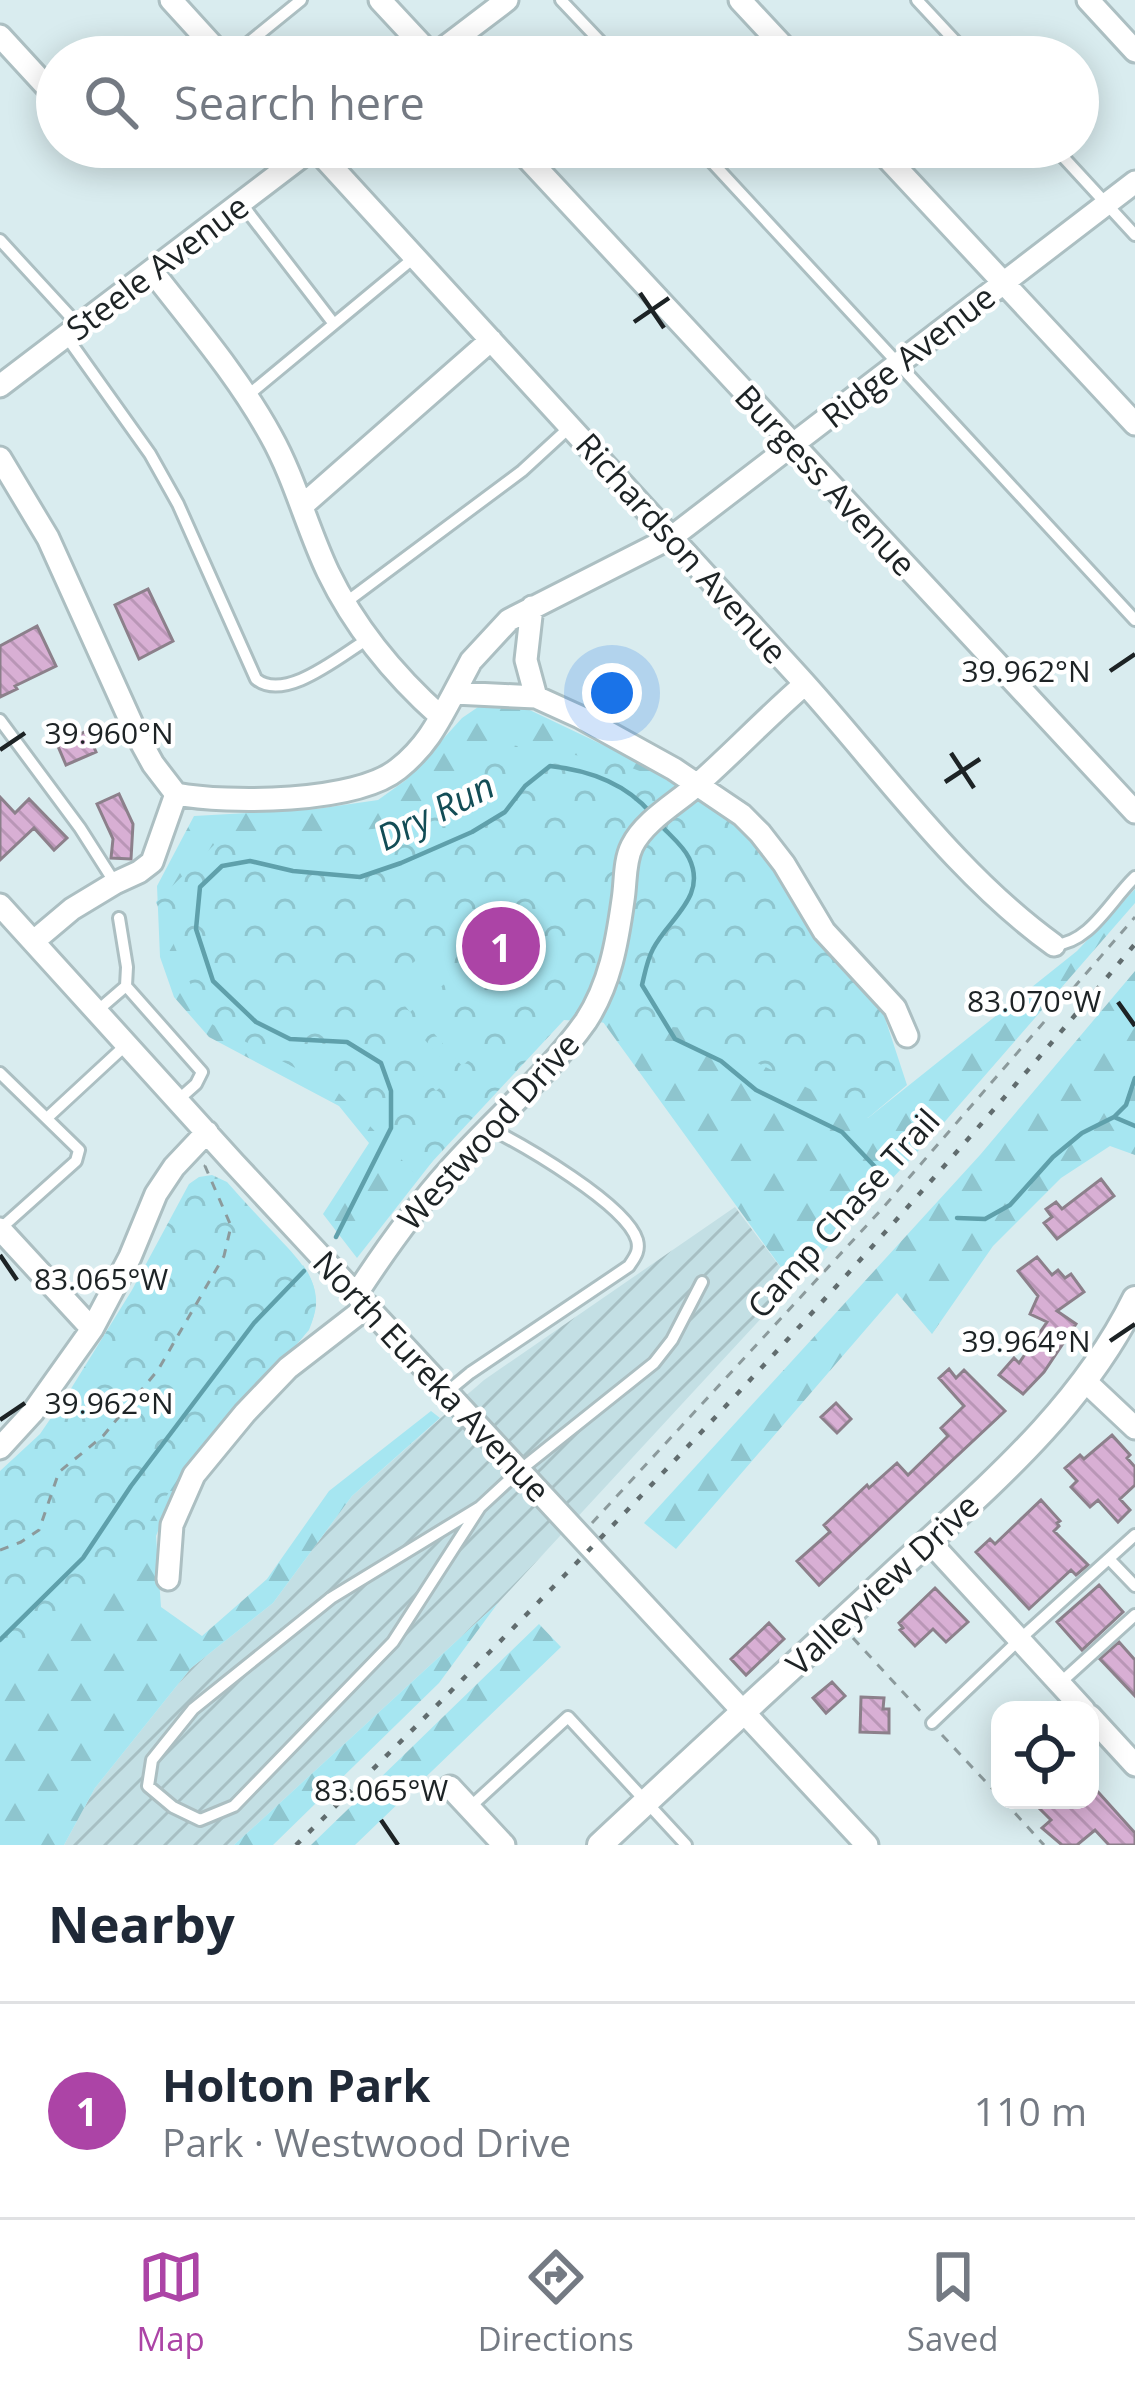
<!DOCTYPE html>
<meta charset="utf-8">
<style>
body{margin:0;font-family:"Open Sans",sans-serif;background:#f6f6f7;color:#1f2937}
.controls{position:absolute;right:36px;bottom:36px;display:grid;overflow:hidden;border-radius:24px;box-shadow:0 6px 30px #0003}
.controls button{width:108px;height:108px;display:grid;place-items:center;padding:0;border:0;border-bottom:3px solid #e0e1e3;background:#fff;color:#1f2937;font:60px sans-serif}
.you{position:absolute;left:612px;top:693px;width:42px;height:42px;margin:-30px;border:9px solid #fff;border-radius:50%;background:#1a73e8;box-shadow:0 0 0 18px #1a73e833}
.badge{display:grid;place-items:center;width:78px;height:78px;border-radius:50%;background:#ac44a6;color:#fff;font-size:39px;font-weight:700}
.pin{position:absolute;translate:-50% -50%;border:6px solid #fff;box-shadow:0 3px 12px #0006}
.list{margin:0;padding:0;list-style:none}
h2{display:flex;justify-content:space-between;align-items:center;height:156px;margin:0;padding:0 48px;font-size:51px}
h2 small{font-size:39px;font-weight:400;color:#747a83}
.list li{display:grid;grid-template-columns:78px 1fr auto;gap:36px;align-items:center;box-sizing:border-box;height:216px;padding:0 48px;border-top:3px solid #e0e1e3}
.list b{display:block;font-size:45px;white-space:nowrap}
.list p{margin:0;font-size:39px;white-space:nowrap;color:#747a83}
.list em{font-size:39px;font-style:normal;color:#747a83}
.icon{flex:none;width:66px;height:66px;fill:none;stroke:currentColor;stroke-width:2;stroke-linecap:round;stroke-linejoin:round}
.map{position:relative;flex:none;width:1135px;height:1845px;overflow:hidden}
.search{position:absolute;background:#fff;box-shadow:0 6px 30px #0003;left:36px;right:36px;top:36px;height:132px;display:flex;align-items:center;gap:30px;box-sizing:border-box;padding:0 42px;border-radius:66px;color:#747a83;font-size:45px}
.sheet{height:372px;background:#fff}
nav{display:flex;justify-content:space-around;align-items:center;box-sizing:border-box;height:168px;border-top:3px solid #e0e1e3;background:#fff;font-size:33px;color:#747a83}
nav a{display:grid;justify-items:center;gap:6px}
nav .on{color:#ac44a6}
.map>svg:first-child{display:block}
.industrial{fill:url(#industrial-furrows)}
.forest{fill:url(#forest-firs)}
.park{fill:url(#park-crowns)}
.pitch{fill:#a6e6f1}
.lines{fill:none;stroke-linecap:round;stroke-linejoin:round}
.stream{stroke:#5fa0ab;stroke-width:4.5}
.building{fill:url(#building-back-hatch);stroke:#8c808b;stroke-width:3}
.service-casing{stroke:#acbfc2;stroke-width:16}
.minor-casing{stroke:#acbfc2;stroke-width:27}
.tertiary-casing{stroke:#acbfc2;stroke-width:30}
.path{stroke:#8c9a9c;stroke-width:3;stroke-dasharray:9 9;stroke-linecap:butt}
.service{stroke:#fff;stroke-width:10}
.minor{stroke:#fff;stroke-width:21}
.tertiary{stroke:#fff;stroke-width:24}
.rail{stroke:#616c6e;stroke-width:4.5;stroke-dasharray:6 12;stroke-linecap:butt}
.ticks{fill:none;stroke:#1d2325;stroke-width:4.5}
.labels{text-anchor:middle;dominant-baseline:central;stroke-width:9;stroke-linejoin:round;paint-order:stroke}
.street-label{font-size:33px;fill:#1d2325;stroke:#fff}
.water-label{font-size:36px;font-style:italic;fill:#134d56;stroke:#fff}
.ticks-label{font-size:30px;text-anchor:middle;fill:#1d2325;stroke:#fff;stroke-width:9;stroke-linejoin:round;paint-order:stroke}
</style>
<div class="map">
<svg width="1135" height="1845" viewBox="0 0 1135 1845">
<defs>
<pattern id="industrial-furrows" width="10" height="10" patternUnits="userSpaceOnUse" patternTransform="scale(3)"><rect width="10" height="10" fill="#c3dfe4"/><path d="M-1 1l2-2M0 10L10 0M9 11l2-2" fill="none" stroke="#a7bfc3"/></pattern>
<pattern id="forest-firs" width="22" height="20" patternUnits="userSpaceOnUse" patternTransform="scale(3)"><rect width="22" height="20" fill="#a6e6f1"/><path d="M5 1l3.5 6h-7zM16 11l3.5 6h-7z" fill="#8ec5ce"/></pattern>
<pattern id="park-crowns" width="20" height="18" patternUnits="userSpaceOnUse" patternTransform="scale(3)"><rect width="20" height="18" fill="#a6e6f1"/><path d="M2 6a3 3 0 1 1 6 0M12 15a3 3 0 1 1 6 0" fill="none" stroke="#8ec5ce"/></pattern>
<pattern id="building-back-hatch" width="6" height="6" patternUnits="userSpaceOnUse" patternTransform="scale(3)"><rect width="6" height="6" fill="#d8afd4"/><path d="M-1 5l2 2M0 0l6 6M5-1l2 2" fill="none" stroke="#b996b6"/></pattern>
</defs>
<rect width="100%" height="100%" fill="#d9ecef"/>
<path class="industrial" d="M735,1207L793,1284L498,1603L234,1845H64L95,1788L191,1668L273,1603L352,1496L484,1380Z"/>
<path class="forest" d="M484,703H515L664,774L669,782L634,817L432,1162L357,1258L323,1214L369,1143L339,1106L209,1037L174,997L160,957L157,886L194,816L316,809L378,800L406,780L462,718Z
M1135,889V903L934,1134L793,1284L603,1022L662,899L868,1118L1077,951Z
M1135,971V1155L1110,1146L1061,1178L993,1246L932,1334L897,1293L676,1549L644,1523L980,1155Z
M303,1265C318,1286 319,1306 309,1330L181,1474L156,1536L161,1607L202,1636L267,1579L329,1491L431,1411L440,1418L352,1496L273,1603L191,1668L95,1788L64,1845H0V1589Z
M498,1603L439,1683L273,1845H234Z
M539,1624L561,1647L355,1845H311Z"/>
<path class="park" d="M504,744L613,761L669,782L728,811L769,851L880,1003L907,1085L868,1118L687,1028L564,1020L418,1177L335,1089L206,1021L156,902L217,842L384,828Z
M212,1175L227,1182C242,1199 257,1215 272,1231C302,1263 335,1292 303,1337L181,1474L116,1573L0,1661V1471L40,1434L72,1387L132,1290L189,1184L199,1177Z"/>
<path class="pitch" d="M436,944L459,972L410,1012L387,984Z
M445,1006L482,1049L462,1066L425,1023Z
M417,1031L455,1074L436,1091L398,1047Z"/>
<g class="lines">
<path class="stream" d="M658,822C667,833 683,845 689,858C708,897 668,919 653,949C647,960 645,973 642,985L675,1039L721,1061L756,1090L842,1132L878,1170
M1114,1117L1135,1126
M957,1218L985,1219L1010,1205L1053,1157L1082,1133L1114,1117L1126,1105L1135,1078
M336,1237L391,1128V1091L381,1063L347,1042L290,1039L256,1022L213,981L196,929L200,887L222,866L250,861L293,871L360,877L401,863L472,832L505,812L525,786L550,766C588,770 625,783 651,813
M0,1640L83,1558L131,1486L254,1323L304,1271"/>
</g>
<path class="building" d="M148,589L173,641L139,659L115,605Z
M37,626L56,666L15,686L17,689L0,697V646Z
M87,731L96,752L66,765L57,744Z
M119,794L133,824L131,859L111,858L113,839L97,804Z
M0,797L15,813L29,799L67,838L54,850L34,828L0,860Z
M1101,1179L1114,1196L1057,1239L1044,1223L1052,1217L1046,1209L1056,1202L1062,1209Z
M1037,1257L1052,1275L1058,1270L1065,1278L1071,1274L1084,1292L1057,1311L1076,1324L1044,1372L1023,1394L999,1375L1014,1358L1019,1363L1047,1322L1030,1314L1038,1296L1018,1271Z
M949,1369L956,1378L964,1370L1005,1411L819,1585L797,1561L830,1532L824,1525L867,1485L869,1488L897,1463L908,1475L948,1436L941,1428L964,1406L939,1378Z
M836,1403L851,1419L837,1433L821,1417Z
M1112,1435L1130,1455L1127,1458L1135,1467V1485L1120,1499L1130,1510L1118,1522L1098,1500L1090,1507L1071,1487L1077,1481L1065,1468L1080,1455L1084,1459Z
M1041,1500L1060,1521L1057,1523L1059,1526L1054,1531L1088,1565L1076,1575L1071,1570L1029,1609L976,1552L990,1539L995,1544Z
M1099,1585L1123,1612L1082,1650L1057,1622Z
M935,1588L968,1622L946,1642L933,1629L915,1646L900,1630L903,1628L899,1623Z
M769,1623L784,1639L746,1675L731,1659Z
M1119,1642L1135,1660V1696L1100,1659Z
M832,1682L845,1696L826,1713L813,1698Z
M861,1697L884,1698L883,1709H889V1733L860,1732Z
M1090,1783L1135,1833V1845H1109L1095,1830L1077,1845H1062L1042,1828L1051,1820L1038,1807L1045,1800H1090Z"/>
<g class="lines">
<defs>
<path id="service" d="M561,0L615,57
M917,0L970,57
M231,57L301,0
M698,147L1135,620
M1054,147L1135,235
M241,203L334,324L247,396
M0,240L79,326
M334,324L415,257
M66,336L150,454L178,504L256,679C285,703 341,655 368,639
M345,603L522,471L571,426
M0,720L80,828L115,883
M119,918L127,967L126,986
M1054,945C1090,943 1110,901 1135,877
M97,1011L126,986L202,1072L196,1084L178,1100
M0,1073L79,1150L76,1161L0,1229
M47,1118L127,1044
M447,1392L470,1373L629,1266C635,1257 640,1251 637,1240C626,1204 523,1145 489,1128
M480,1507L331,1598L193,1709L152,1760L148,1786L173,1807L200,1820L234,1806L393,1642L480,1507L520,1470L654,1363L672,1340L702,1282
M1110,1560L1135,1586
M1060,1683L1135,1615
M932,1723L1020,1639L1135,1535
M469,1808L568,1717L686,1845"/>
<path id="minor" d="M171,0L223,57
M380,0L433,57
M740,0L793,57
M1088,0L1135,51
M0,36L57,98
M432,57L507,0
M517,147L1135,812
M877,147L1135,424
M152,271C193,324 238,376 271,436C295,479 307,528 328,572C355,628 395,676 441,717
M0,386L314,147C476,323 638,499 798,676C881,767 954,873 1054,945
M0,458L48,538L136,733L153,764L176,794C228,804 356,803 398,769C426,747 438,723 454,693L536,697L580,717L674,769L742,815L760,833L784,864L824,931L895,1008L907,1036
M302,506L491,340
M532,607L526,660L536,697
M454,693L471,661L509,620L672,537L1135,182
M0,905L234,1163L867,1845
M34,941L72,909L115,883L139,872L152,862L176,794
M0,1229L92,1329
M357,1293C385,1250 415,1208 450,1169C494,1119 548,1075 586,1021C610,984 617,943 623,900C626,882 624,862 632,846C645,820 677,803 698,784C735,751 768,716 805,684
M1085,1381L1135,1428
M0,1448L33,1412L92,1329L130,1257L156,1194L174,1167L207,1132
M929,1541L1084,1710
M168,1579L172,1525L194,1475L245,1413L288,1368L368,1306
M1090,1716L1135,1765
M450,1787L504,1845"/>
<path id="tertiary" d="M600,1845C698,1753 797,1663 895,1572C985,1489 1080,1411 1135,1299"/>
</defs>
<use href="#service" class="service-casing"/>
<use href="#minor" class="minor-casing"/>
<use href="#tertiary" class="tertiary-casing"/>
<path class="path" d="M592,1523L881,1210L1135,917
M0,1550L21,1542L39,1530L59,1472L103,1436L158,1370L224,1256L231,1226L205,1166L210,1161
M853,1638L924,1715
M942,1735L1000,1797
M1003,1800L1044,1845"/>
<use href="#service" class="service"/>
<use href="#minor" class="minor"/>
<use href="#tertiary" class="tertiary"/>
<path class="rail" d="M296,1845C589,1558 872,1259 1135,944"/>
</g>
<path class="ticks" d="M640,293L664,328M634,322L669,298M1110,671L1135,654M0,750L25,733M951,753L974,788M945,782L980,759M1118,1002L1135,1026M0,1255L17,1280M1110,1341L1135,1324M0,1420L25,1403M381,1820L398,1845"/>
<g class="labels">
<g class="street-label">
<text transform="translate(157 267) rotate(-37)">Steele Avenue</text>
<text transform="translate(908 356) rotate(-38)">Ridge Avenue</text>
<text transform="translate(826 480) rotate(47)">Burgess Avenue</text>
<text transform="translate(682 548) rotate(48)">Richardson Avenue</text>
<text transform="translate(488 1131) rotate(-48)">Westwood Drive</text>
<text transform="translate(843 1213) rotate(-48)">Camp Chase Trail</text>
<text transform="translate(432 1376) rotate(47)">North Eureka Avenue</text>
<text transform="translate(882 1584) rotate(-43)">Valleyview Drive</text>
</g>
<g class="water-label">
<text transform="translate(435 811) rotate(-27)">Dry Run</text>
</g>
</g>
<g class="ticks-label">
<text x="1026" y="682">39.962°N</text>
<text x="109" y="744">39.960°N</text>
<text x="1034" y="1012">83.070°W</text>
<text x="101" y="1290">83.065°W</text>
<text x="1026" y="1352">39.964°N</text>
<text x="109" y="1414">39.962°N</text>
<text x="381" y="1801">83.065°W</text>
</g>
</svg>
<div class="controls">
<button><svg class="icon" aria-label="locate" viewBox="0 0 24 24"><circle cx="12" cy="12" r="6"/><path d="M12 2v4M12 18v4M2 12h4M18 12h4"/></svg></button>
</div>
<div class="you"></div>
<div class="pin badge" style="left:501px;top:946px">1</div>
<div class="search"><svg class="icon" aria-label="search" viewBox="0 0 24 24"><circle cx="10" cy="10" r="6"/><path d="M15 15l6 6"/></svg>Search here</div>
</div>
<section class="sheet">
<h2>Nearby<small></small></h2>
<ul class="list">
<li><span class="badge">1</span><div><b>Holton Park</b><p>Park · Westwood Drive</p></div><em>110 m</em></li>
</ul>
</section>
<nav>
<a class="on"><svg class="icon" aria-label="map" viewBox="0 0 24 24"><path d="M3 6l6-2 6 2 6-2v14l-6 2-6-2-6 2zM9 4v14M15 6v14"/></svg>Map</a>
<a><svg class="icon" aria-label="directions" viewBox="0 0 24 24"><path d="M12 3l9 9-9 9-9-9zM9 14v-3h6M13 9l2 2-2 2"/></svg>Directions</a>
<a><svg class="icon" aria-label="saved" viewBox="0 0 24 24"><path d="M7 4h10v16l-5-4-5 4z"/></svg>Saved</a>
</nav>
